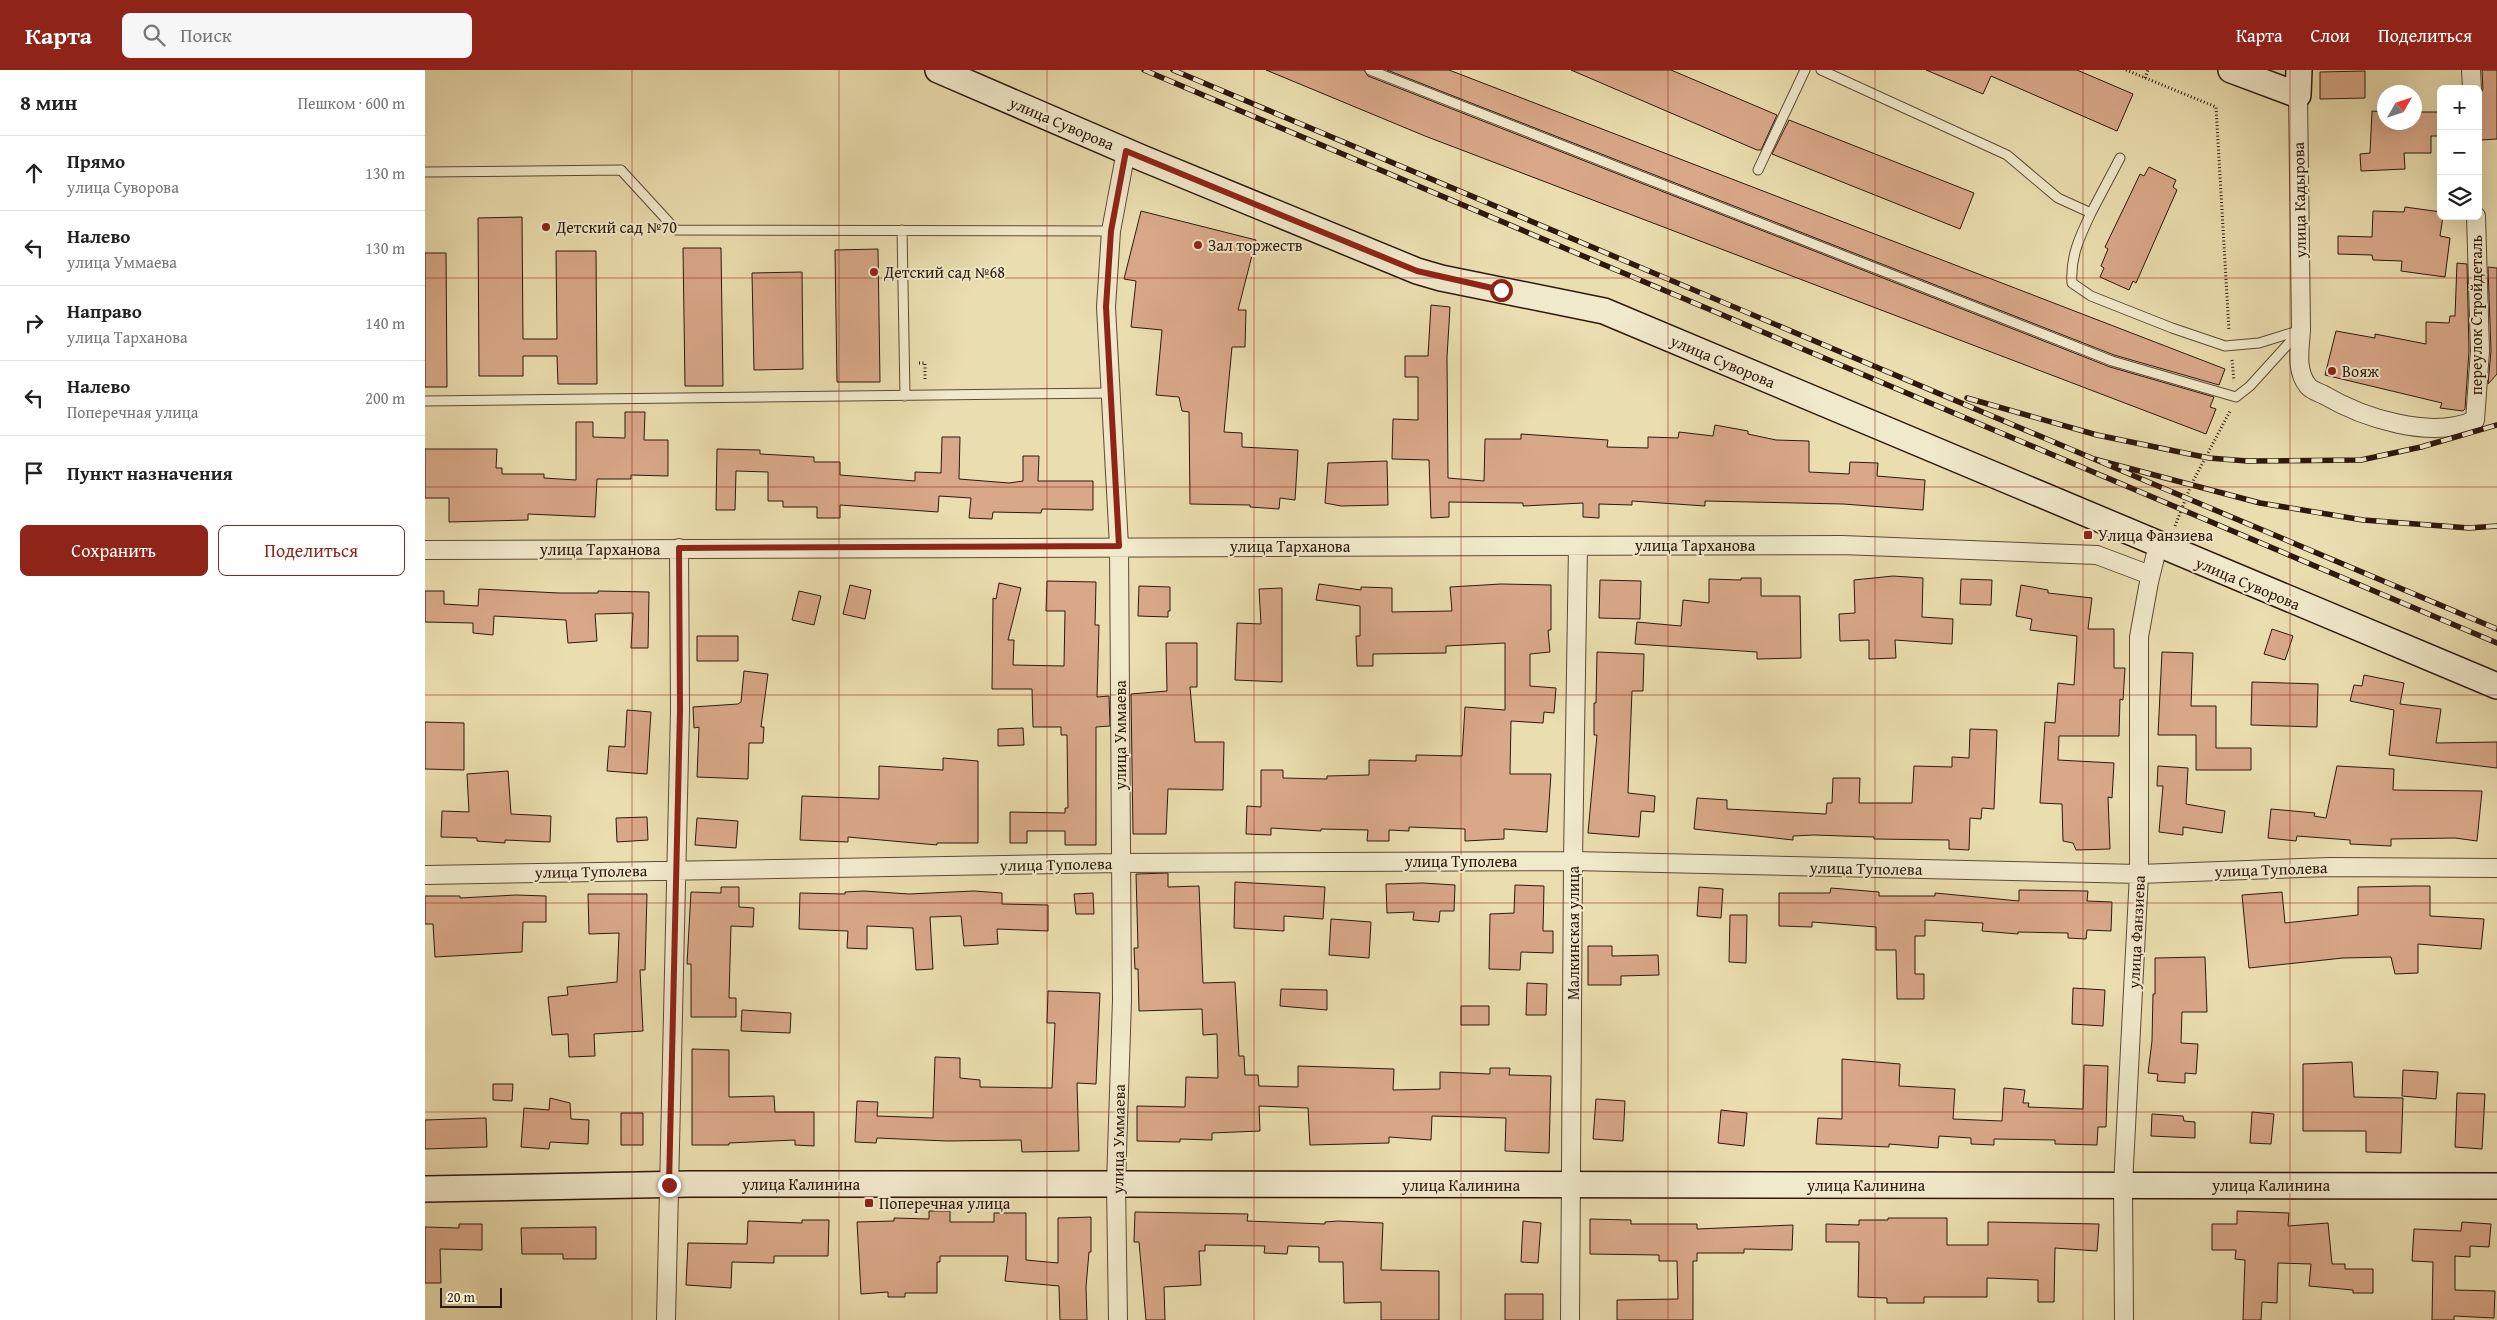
<!DOCTYPE html>
<html lang="ru">
<meta charset="utf-8">
<style>
body{margin:0;font-family:"Gentium Book Plus",serif;background:#f6f6f6;color:#222}
.controls{position:absolute;right:15px;top:15px;display:grid;overflow:hidden;border-radius:8px;box-shadow:0 5px 20px #0002}
.controls button{width:45px;height:45px;display:grid;place-items:center;padding:0;border:0;border-bottom:1px solid #e0e0e0;background:#fff;color:#222;font:25px sans-serif}
.compass{position:absolute;left:1952px;top:15px;width:45px;height:45px;border-radius:50%;background:#fff;box-shadow:0 5px 20px #0002;rotate:51deg}
.scale{position:absolute;left:15px;bottom:12px;width:62px;box-sizing:border-box;padding-left:5px;border:2px solid #2e180c;border-top:0;font-size:14px;line-height:18px;white-space:nowrap;color:#2e180c;-webkit-text-stroke:4px #f1e9cb;paint-order:stroke}
.stop{position:absolute;width:15px;height:15px;margin:-11px;border:4px solid #8f2418;border-radius:50%;background:#fff}
.stop.end{background:#8f2418;border-color:#fff;box-shadow:0 1px 5px #0008}
.list{margin:0;padding:0;list-style:none}
h2{display:flex;justify-content:space-between;align-items:center;height:65px;margin:0;padding:0 20px;font-size:21px}
h2 small{font-size:16px;font-weight:400;color:#767676}
.list li{display:grid;grid-template-columns:32px 1fr auto;gap:15px;align-items:center;box-sizing:border-box;height:75px;padding:0 20px;border-top:1px solid #e0e0e0}
.list b{display:block;font-size:19px;white-space:nowrap}
.list p{margin:0;font-size:16px;white-space:nowrap;color:#767676}
.list em{font-size:16px;font-style:normal;color:#767676}
.actions{display:flex;gap:10px;padding:15px 20px}
.actions a{flex:1;padding:11px 0;border:1px solid #8f2418;border-radius:8px;text-align:center;font-size:18px;color:#8f2418}
.actions .main{background:#8f2418;color:#fff}
.icon{flex:none;width:28px;height:28px;fill:none;stroke:currentColor;stroke-width:2;stroke-linecap:round;stroke-linejoin:round}
.map{position:relative;flex:none;width:2072px;height:1250px;overflow:hidden}
header{display:flex;align-items:center;gap:30px;box-sizing:border-box;height:70px;padding:0 25px;background:#8f2418;color:#fff}
header strong{font-size:24px}
nav{display:flex;gap:28px;margin-inline-start:auto;font-size:18px}
.search{width:350px;height:45px;background:#f6f6f6;display:flex;align-items:center;gap:12px;box-sizing:border-box;padding:0 18px;border-radius:8px;color:#767676;font-size:19px}
main{display:flex}
aside{flex:1;background:#fff}
.map>svg:first-child{display:block}
.building{fill:#d9a889;stroke:#2e180c}
.lines{fill:none;stroke-linecap:round;stroke-linejoin:round}
.lane-casing{stroke:#5d4935;stroke-width:11}
.street-casing{stroke:#5d4935;stroke-width:20}
.secondary-casing{stroke:#2e180c;stroke-width:28}
.path{stroke:#2e180c;stroke-width:3;stroke-dasharray:1 2.5;stroke-linecap:butt}
.lane{stroke:#f1e9cb;stroke-width:9}
.street{stroke:#f1e9cb;stroke-width:18}
.secondary{stroke:#f1e9cb;stroke-width:25}
.rail-casing{stroke:#2e180c;stroke-width:5.5}
.rail{stroke:#f1e9cb;stroke-width:4;stroke-dasharray:11;stroke-linecap:butt}
.route{stroke:#8f2418;stroke-width:6}
.grid{fill:none;stroke:#8f2418;stroke-width:1;stroke-opacity:0.55}
.poi-dot{fill:#8f2418;stroke:#f1e9cb;stroke-width:2}
.labels{text-anchor:middle;dominant-baseline:central;stroke-width:4;stroke-linejoin:round;paint-order:stroke}
.street-label{font-size:16px;fill:#2e180c;stroke:#f1e9cb}
.poi-label{font-size:16px;fill:#2e180c;stroke:#f1e9cb;text-anchor:start}
</style>
<header>
<strong>Карта</strong>
<div class="search"><svg class="icon" aria-label="search" viewBox="0 0 24 24"><circle cx="10" cy="10" r="6"/><path d="M15 15l6 6"/></svg>Поиск</div>
<nav><a>Карта</a><a>Слои</a><a>Поделиться</a></nav>
</header>
<main>
<aside>
<h2>8 мин<small>Пешком · 600 m</small></h2>
<ul class="list">
<li><svg class="icon" aria-label="ahead" viewBox="0 0 24 24"><path d="M12 20V5M6 11l6-6 6 6"/></svg><div><b>Прямо</b><p>улица Суворова</p></div><em>130 m</em></li>
<li><svg class="icon" aria-label="left" viewBox="0 0 24 24"><path d="M17 20v-9H6M10 6l-5 5 5 5"/></svg><div><b>Налево</b><p>улица Уммаева</p></div><em>130 m</em></li>
<li><svg class="icon" aria-label="right" viewBox="0 0 24 24"><path d="M7 20v-9h11M14 6l5 5-5 5"/></svg><div><b>Направо</b><p>улица Тарханова</p></div><em>140 m</em></li>
<li><svg class="icon" aria-label="left" viewBox="0 0 24 24"><path d="M17 20v-9H6M10 6l-5 5 5 5"/></svg><div><b>Налево</b><p>Поперечная улица</p></div><em>200 m</em></li>
<li><svg class="icon" aria-label="arrive" viewBox="0 0 24 24"><path d="M6 21V4h12l-3 4 3 4H6"/></svg><div><b>Пункт назначения</b></div></li>
</ul>
<div class="actions"><a class="main">Сохранить</a><a>Поделиться</a></div>
</aside>
<div class="map">
<svg width="2072" height="1250" viewBox="0 0 2072 1250">
<rect width="100%" height="100%" fill="#eaddaf"/>
<filter id="stains"><feTurbulence type="fractalNoise" baseFrequency=".004" numOctaves="4"/><feColorMatrix values="0 0 0 0 .2 0 0 0 0 .09 0 0 0 0 .02 0 0 0 .5 -.17"/></filter>
<radialGradient id="worn" r=".72"><stop offset=".6" stop-color="#630" stop-opacity="0"/><stop offset="1" stop-color="#630" stop-opacity=".3"/></radialGradient>
<path class="building" d="M841,0H939L943,6L1685,297L1789,327L1785,337L1791,339L1781,364L1000,66Z
M962,0H1024L1800,299L1794,315L1689,285Z
M1146,0H1246L1352,45L1336,80H1332Z
M1501,0H1652L1708,24L1692,61L1566,6L1558,24Z
M2057,0H2072V69L2055,70L2054,27L2058,19Z
M1940,1V28L1895,29V2Z
M1947,41L1960,42V52H1990V42H2016V66H2006V83H1979L1980,99L1936,101L1935,84L1945,83Z
M1364,50L1549,123L1535,159L1347,84Z
M1724,97L1751,110L1748,117L1752,120L1711,213L1708,211L1704,220L1675,207L1679,198L1676,196L1683,179L1680,177L1707,121L1715,104L1719,106Z
M1980,137L2016,142V146H2018L2015,166L2025,168L2020,207L1976,201L1977,191L1948,190L1947,185L1913,184V166L1947,167L1948,141L1979,142Z
M716,141L831,170L813,240H821L820,277H807L799,362L817,363V377L873,380L870,430L855,428L854,439L825,437V435L765,434L764,342L757,341L754,327L731,325L737,260L706,257L711,211L699,209Z
M97,147L98,269H132L131,181H171L172,314H133L132,286H98V306H54L53,148Z
M258,178H296L298,316H260Z
M453,179L455,312H412L410,180Z
M0,183H21L22,317H0Z
M2032,193L2042,194L2044,281L2040,339L2038,341L2015,338L2017,333L1900,305L1911,261L1950,268V264L2001,274V252L2024,253L2025,246H2030Z
M2063,197L2072,198V304L2063,314L2066,281Z
M377,202L378,299L329,300L327,203Z
M1006,235L1025,237L1022,287L1023,408L1059,411L1060,369H1096V364L1183,370L1182,377L1223,378V367L1253,368L1254,362L1288,366L1290,355L1323,361V364L1351,370L1384,371V402L1424,404L1425,392L1453,393L1452,406L1500,410L1498,440L1418,434L1280,431V436L1207,431V435L1174,434V448L1158,447V433L1098,436V433L1024,432V447L1006,448L1004,390L967,389L968,349L993,350V307H980V286H1003Z
M200,342H220L219,370H243V406L206,405V409H172L170,447L103,444V450L24,452V428H0V379H72L71,398H77V404H119V408L151,410V352H168V367L200,368Z
M517,367H535L534,409L584,413L598,411V386H614L613,411H668V440L617,439L616,443L568,442L567,449L544,448L546,428L514,426L513,442L415,435V448H392V437H358V431H343V402L311,401L310,440H291L292,379L335,380V384L389,387V392H415V405L490,411V402L516,403Z
M962,391L963,435L916,436L900,433L903,393Z
M1468,506L1498,508L1497,547L1528,549L1527,574L1470,570L1471,588L1444,589V570L1415,571L1414,544L1430,543L1429,510Z
M1316,508H1336V526H1375L1376,588L1332,589V582L1210,574L1212,552L1256,556L1258,530L1284,533V509L1316,510Z
M1536,509L1567,510L1566,535L1535,534Z
M1175,510L1216,511L1215,549L1174,548Z
M622,511L671,512L670,555H674L672,627L684,626L685,656L671,657V775H640V761H602V773H585V742L640,743V738H643L642,665H636V657H608L607,619H567L568,528L571,529L574,513L596,518L583,570H589L588,595L639,596L640,541H621Z
M894,514L936,520V517L967,518V542L1027,541L1025,517L1076,514L1126,515V560H1123L1125,582L1105,584V616L1131,618L1129,643L1119,642L1118,653L1086,651L1085,704H1126L1122,762L1079,759V769L1040,771V759L984,757V761L964,760V771H942L943,760L896,759V761L846,758V765L821,764L822,736L836,737V700H858V708L902,709V706L944,705V690L991,691V685L1037,686L1040,637L1080,640V573L1021,576V583L948,584V596H932L931,566H935V536L891,530Z
M425,515L446,520L440,549L418,544Z
M1596,515L1623,520V523L1667,528L1663,559H1689V598H1700L1698,630L1695,629L1694,666H1634L1633,690L1689,693L1687,728L1683,727L1685,779L1651,780L1648,773L1638,771L1637,734L1615,733L1620,652L1630,653L1633,613L1649,615L1652,566L1605,560L1607,549L1591,546Z
M714,516L745,517V541H743V547L713,546Z
M857,518V612L810,610L812,553L836,554L834,519Z
M54,519L134,523H173V521L224,522L223,578H206L208,543L170,544L172,571L143,573L141,550L69,546L68,565L48,563V553L0,552V521H19V534L53,536Z
M374,521L396,526L389,555L367,550Z
M1847,559L1868,566L1860,590L1839,584Z
M272,566H313V591H272Z
M741,573H772V617H765L770,672H799L798,720L743,719L741,764H708L706,624L742,621Z
M1172,582L1219,584L1218,621H1207L1203,723L1230,726L1229,742L1216,741L1214,767L1163,763L1172,665H1169V633H1171Z
M1737,582L1768,583L1766,636H1791V678H1826V700H1771V665H1733Z
M319,601L343,604L336,657H339L338,673H324L323,709L272,707L274,657L269,658L268,637L313,634L316,632Z
M1939,605L1979,613L1975,634L2016,639L2011,673L2072,672V698L1964,685L1969,640L1925,631L1929,615L1937,616Z
M1827,612L1893,614L1892,657L1826,655Z
M202,640L226,642L222,704L182,701L184,676L200,677Z
M0,652L39,653V700L0,699Z
M598,658L599,675L573,676V659Z
M1545,659L1572,660L1569,739L1557,738L1556,749L1545,748L1544,780L1524,779V770L1449,769V767L1388,765L1368,766V770L1269,759L1272,728L1302,730V739L1401,744L1402,733H1407L1408,708H1435L1434,733H1487L1489,696L1527,697V687L1544,688Z
M518,688L553,691V773H512V775L423,767V772L375,770L377,726L454,729V696L518,700Z
M1733,696L1763,698L1761,734L1800,741L1797,763L1758,757V765L1734,762L1738,716H1732Z
M1912,696L1969,699L1968,720L2057,721L2052,771L2030,768L1966,769V776L1925,774V770L1872,766L1871,771L1843,768L1846,739L1890,743L1889,746L1901,748Z
M83,701L86,744L126,746L125,772L80,770V773L52,771V768L16,767L17,741L44,742L42,704Z
M222,747L223,770L192,772L191,748Z
M272,748L313,751L311,778L270,775Z
M743,803V817L774,816L778,913L810,912L814,986H819L820,1005H833L834,1016L873,1017V996L969,999L968,1020L1015,1019V1002L1065,1004V998H1085L1084,1005L1126,1006L1124,1083L1080,1081L1081,1048L1047,1047L1007,1046L1006,1070L964,1067V1073L885,1075L883,1038L834,1036L835,1061L787,1063V1070L755,1069V1072L712,1071V1036L760,1037L761,1007L793,1008L792,964L778,965L777,939L714,941L713,899H710L709,878H713L711,804Z
M810,812L900,817L898,849L859,846V861L809,858Z
M998,813L1030,815L1029,841H1015L1014,852L988,850L989,842L962,843L961,814Z
M1090,815L1119,816L1118,861H1128V883L1096,882L1095,900L1064,899L1065,844L1089,843Z
M1989,816H2005V846L2059,849L2056,879L1993,874V903L1970,904L1966,887L1918,888L1824,898L1817,825L1857,822L1860,853L1933,845V817Z
M296,817H314V837L329,838L328,857L306,856L304,928H311V947H266V894H262L266,822L296,823Z
M1274,817L1298,819L1296,848L1272,846Z
M1406,818L1454,822V826H1510V823L1594,831V820L1663,821L1662,831L1687,832L1686,861L1662,860L1661,869L1643,868V863L1593,862V864L1557,861L1558,853L1500,850V866H1490V904H1499V929H1472L1471,880H1451V857L1387,852V857L1354,856V823H1405Z
M439,821L484,824L549,821L577,823V834L623,835V861L572,859L573,874L539,876L536,846L505,847L508,899L491,900L488,858L442,856V879L422,878L423,861L374,859L375,823L420,824V822Z
M668,823L669,844H651L649,824Z
M163,824H222L220,900H215L218,961L169,964L170,986L144,987L143,964L127,965L123,927L143,925L142,917L192,912L194,863L164,864Z
M91,825L121,826V852H98L97,882L10,887L8,854H0V826H35V828Z
M1305,845H1322L1321,893L1304,892Z
M906,849L946,852L944,888L904,885Z
M1163,876H1187V886L1233,885L1234,905L1196,906V915H1163Z
M1780,887L1782,942H1757L1756,973L1773,974L1771,1004L1760,1003V1013L1732,1011L1733,1004L1723,1003L1727,971L1728,924H1730V888Z
M1102,913L1122,914L1121,945H1101Z
M1648,918L1680,920L1678,956L1647,954Z
M856,919L902,920V940L855,936Z
M623,921L675,923L671,1014L652,1013L654,1081L597,1082L596,1070L522,1071L452,1068L451,1073L430,1072L432,1031L453,1032L452,1046L508,1048L510,987L535,988V1008L555,1010V1017L627,1018L630,953H622Z
M1036,936H1064V955H1036Z
M317,940L366,943L365,963L316,961Z
M267,979L304,980V1027L349,1026L350,1042H389V1076L370,1075V1070L304,1073V1075H267Z
M1417,989L1475,994L1474,1016L1530,1019L1528,1049L1577,1051L1579,1018L1600,1020L1598,1033H1604L1603,1037L1658,1039L1659,995L1683,996L1681,1057H1673L1672,1075L1630,1074V1070L1569,1069V1075L1546,1074V1068L1514,1066L1513,1078L1464,1074V1077L1391,1074L1393,1048L1417,1049Z
M1927,992L1929,1027L1978,1028L1976,1083L1941,1082V1061H1878V994Z
M1978,1000L2013,1002L2011,1029L1977,1026Z
M68,1014H88L87,1031L68,1030Z
M2032,1023L2060,1024L2057,1079L2030,1077Z
M125,1028L145,1033L146,1049L164,1050L163,1074L125,1072L124,1079L96,1077L99,1038L124,1040Z
M1171,1029L1200,1031L1198,1071L1168,1069Z
M1296,1040L1322,1043L1319,1076L1293,1073Z
M1827,1042L1849,1044L1846,1074L1825,1073Z
M196,1043H218V1075H196Z
M1727,1044L1758,1046L1759,1051L1770,1052V1068L1726,1066Z
M61,1048L62,1077L0,1079V1050Z
M504,1141H525V1152H569V1143H601V1190L633,1193V1148L666,1147V1182H664L661,1217L662,1250H635L634,1216L580,1211L583,1186H515V1192H512V1223H480V1227H463V1222L436,1224L432,1152L469,1151V1148L504,1149Z
M1812,1141L1864,1143L1863,1156L1903,1153L1907,1194H1920V1199H1948V1223H1928V1220L1884,1216L1886,1194L1853,1193L1852,1233L1837,1232L1836,1250H1818L1820,1190L1810,1189L1811,1180H1787V1154H1812Z
M710,1142L823,1144L822,1151L900,1154V1152L913,1151L958,1153L956,1200L1014,1201V1250H956V1232L919,1233L918,1192H894V1177L863,1176L862,1184L839,1183L840,1176L780,1175V1181H774L776,1215L739,1217L740,1250H721L714,1172H709Z
M1463,1148H1522V1175H1563V1152L1674,1154L1672,1181L1630,1178L1629,1232H1613V1210L1562,1208V1227H1499V1233H1462V1228L1433,1227L1434,1172H1401V1154L1434,1155V1150H1463Z
M1165,1149L1206,1150V1154H1272V1159L1368,1155L1367,1180L1319,1179V1183H1272V1191H1268V1250H1192V1230L1253,1229L1252,1191H1234V1185L1165,1184Z
M377,1150H404L403,1186H349V1193L307,1192L306,1218L261,1215L263,1173L322,1174L323,1151L377,1153Z
M1098,1151L1116,1153L1113,1193L1096,1192Z
M2037,1152L2066,1154L2064,1177L2045,1176V1187L2030,1186V1220L2070,1221L2069,1248L2029,1246V1250H2007L2008,1192L1987,1191L1989,1159L2036,1161Z
M34,1154H57V1180L15,1179L16,1213H0V1157L34,1158Z
M171,1157V1189H138V1184H97L96,1158Z
M1080,1224H1118V1250H1080Z"/>
<g class="lines">
<defs>
<path id="lane" d="M945,0L1687,291L1811,327L1825,316L1874,262
M1396,0L1582,85L1633,128L1666,143C1655,166 1645,187 1647,213L1666,226L1747,258L1800,276L1834,273L1876,260
M1333,100L1380,0
M0,102L196,100L251,160L686,161
M1666,143L1695,88
M477,160L480,326
M0,331L687,323"/>
<path id="street" d="M2046,0L2047,19
M1873,25L1876,260C1875,278 1870,300 1883,316C1886,320 1895,323 1899,325C1938,348 2006,370 2050,350L2055,281L2051,146
M0,480L1417,475L1672,485L1725,505
M0,805L695,793L1148,791L1714,804L1905,797L2072,798
M241,1250L255,640L254,478
M693,1250L691,1114L697,930L694,476L681,237L686,161L701,81
M1145,1250L1148,791L1153,476
M1699,1250L1698,1115L1714,804V567L1724,512L1733,475"/>
<path id="secondary" d="M513,0L717,88L992,201L1016,208L1179,241L2072,616
M1806,0L1873,25L1874,0
M0,1119L265,1114H691L2072,1116"/>
</defs>
<use href="#lane" class="lane-casing"/>
<use href="#street" class="street-casing"/>
<use href="#secondary" class="secondary-casing"/>
<path class="path" d="M1701,0L1791,37L1804,261
M1720,8L1723,0
M1807,290L1809,311
M494,293H500V311
M1750,456L1766,415L1805,341"/>
<use href="#lane" class="lane"/>
<use href="#street" class="street"/>
<use href="#secondary" class="secondary"/>
<defs>
<path id="rail" d="M719,0L2072,573
M748,0L1669,389
M1542,328L1672,365L1784,388L1822,391L1936,390L1996,377L2072,355
M2072,456L2044,458L1938,450L1835,433L1669,389L2072,559"/>
</defs>
<use href="#rail" class="rail-casing"/>
<use href="#rail" class="rail"/>
</g>
<g class="lines">
<path class="route" d="M244,1115L255,640L254,478L694,476L681,237L686,161L701,81L992,201L1076,220"/>
</g>
<path class="grid" d="M207,0V1250M414,0V1250M622,0V1250M829,0V1250M1036,0V1250M1243,0V1250M1450,0V1250M1658,0V1250M1865,0V1250M0,208H2072M0,417H2072M0,625H2072M0,833H2072M0,1042H2072"/>
<g class="poi-dot">
<circle cx="121" cy="157" r="5"/>
<circle cx="773" cy="175" r="5"/>
<circle cx="449" cy="202" r="5"/>
<circle cx="1907" cy="301" r="5"/>
<rect x="1658" y="460" width="10" height="10" rx="2.5"/>
<rect x="439" y="1128" width="10" height="10" rx="2.5"/>
</g>
<g class="labels">
<g class="street-label">
<text transform="translate(637 53) rotate(23)">улица Суворова</text>
<text transform="translate(1874 130) rotate(-91)">улица Кадырова</text>
<text transform="translate(2051 245) rotate(-90)">переулок Стройдеталь</text>
<text transform="translate(1298 291) rotate(23)">улица Суворова</text>
<text x="1270" y="475">улица Тарханова</text>
<text x="865" y="476">улица Тарханова</text>
<text x="175" y="479">улица Тарханова</text>
<text transform="translate(1823 513) rotate(23)">улица Суворова</text>
<text transform="translate(695 665) rotate(-90)">улица Уммаева</text>
<text x="1036" y="791">улица Туполева</text>
<text transform="translate(631 794) rotate(-1)">улица Туполева</text>
<text transform="translate(1441 798) rotate(1)">улица Туполева</text>
<text transform="translate(1846 799) rotate(-2)">улица Туполева</text>
<text transform="translate(166 801) rotate(-1)">улица Туполева</text>
<text transform="translate(1711 862) rotate(-87)">улица Фанзиева</text>
<text transform="translate(1148 863) rotate(-90)">Малкинская улица</text>
<text transform="translate(693 1069) rotate(-89)">улица Уммаева</text>
<text x="376" y="1114">улица Калинина</text>
<text x="1036" y="1115">улица Калинина</text>
<text x="1441" y="1115">улица Калинина</text>
<text x="1846" y="1115">улица Калинина</text>
</g>
<g class="poi-label">
<text x="131" y="157">Детский сад №70</text>
<text x="783" y="175">Зал торжеств</text>
<text x="459" y="202">Детский сад №68</text>
<text x="1917" y="301">Вояж</text>
<text x="1673" y="465">Улица Фанзиева</text>
<text x="454" y="1133">Поперечная улица</text>
</g>
</g>
<rect width="100%" height="100%" filter="url(#stains)"/>
<rect width="100%" height="100%" fill="url(#worn)"/>
</svg>
<div class="controls">
<button>+</button>
<button>−</button>
<button><svg class="icon" aria-label="layers" viewBox="0 0 24 24"><path d="M12 4l9 5-9 5-9-5zM3 14l9 5 9-5"/></svg></button>
</div>
<svg class="compass" viewBox="-18 -18 36 36"><path d="M0-13l5 13h-10z" fill="#e53935"/><path d="M0 13l5-13h-10z" fill="#767676"/></svg>
<div class="scale">20 m</div>
<div class="stop" style="left:1076px;top:220px"></div>
<div class="stop end" style="left:244px;top:1115px"></div>
</div>
</main>
